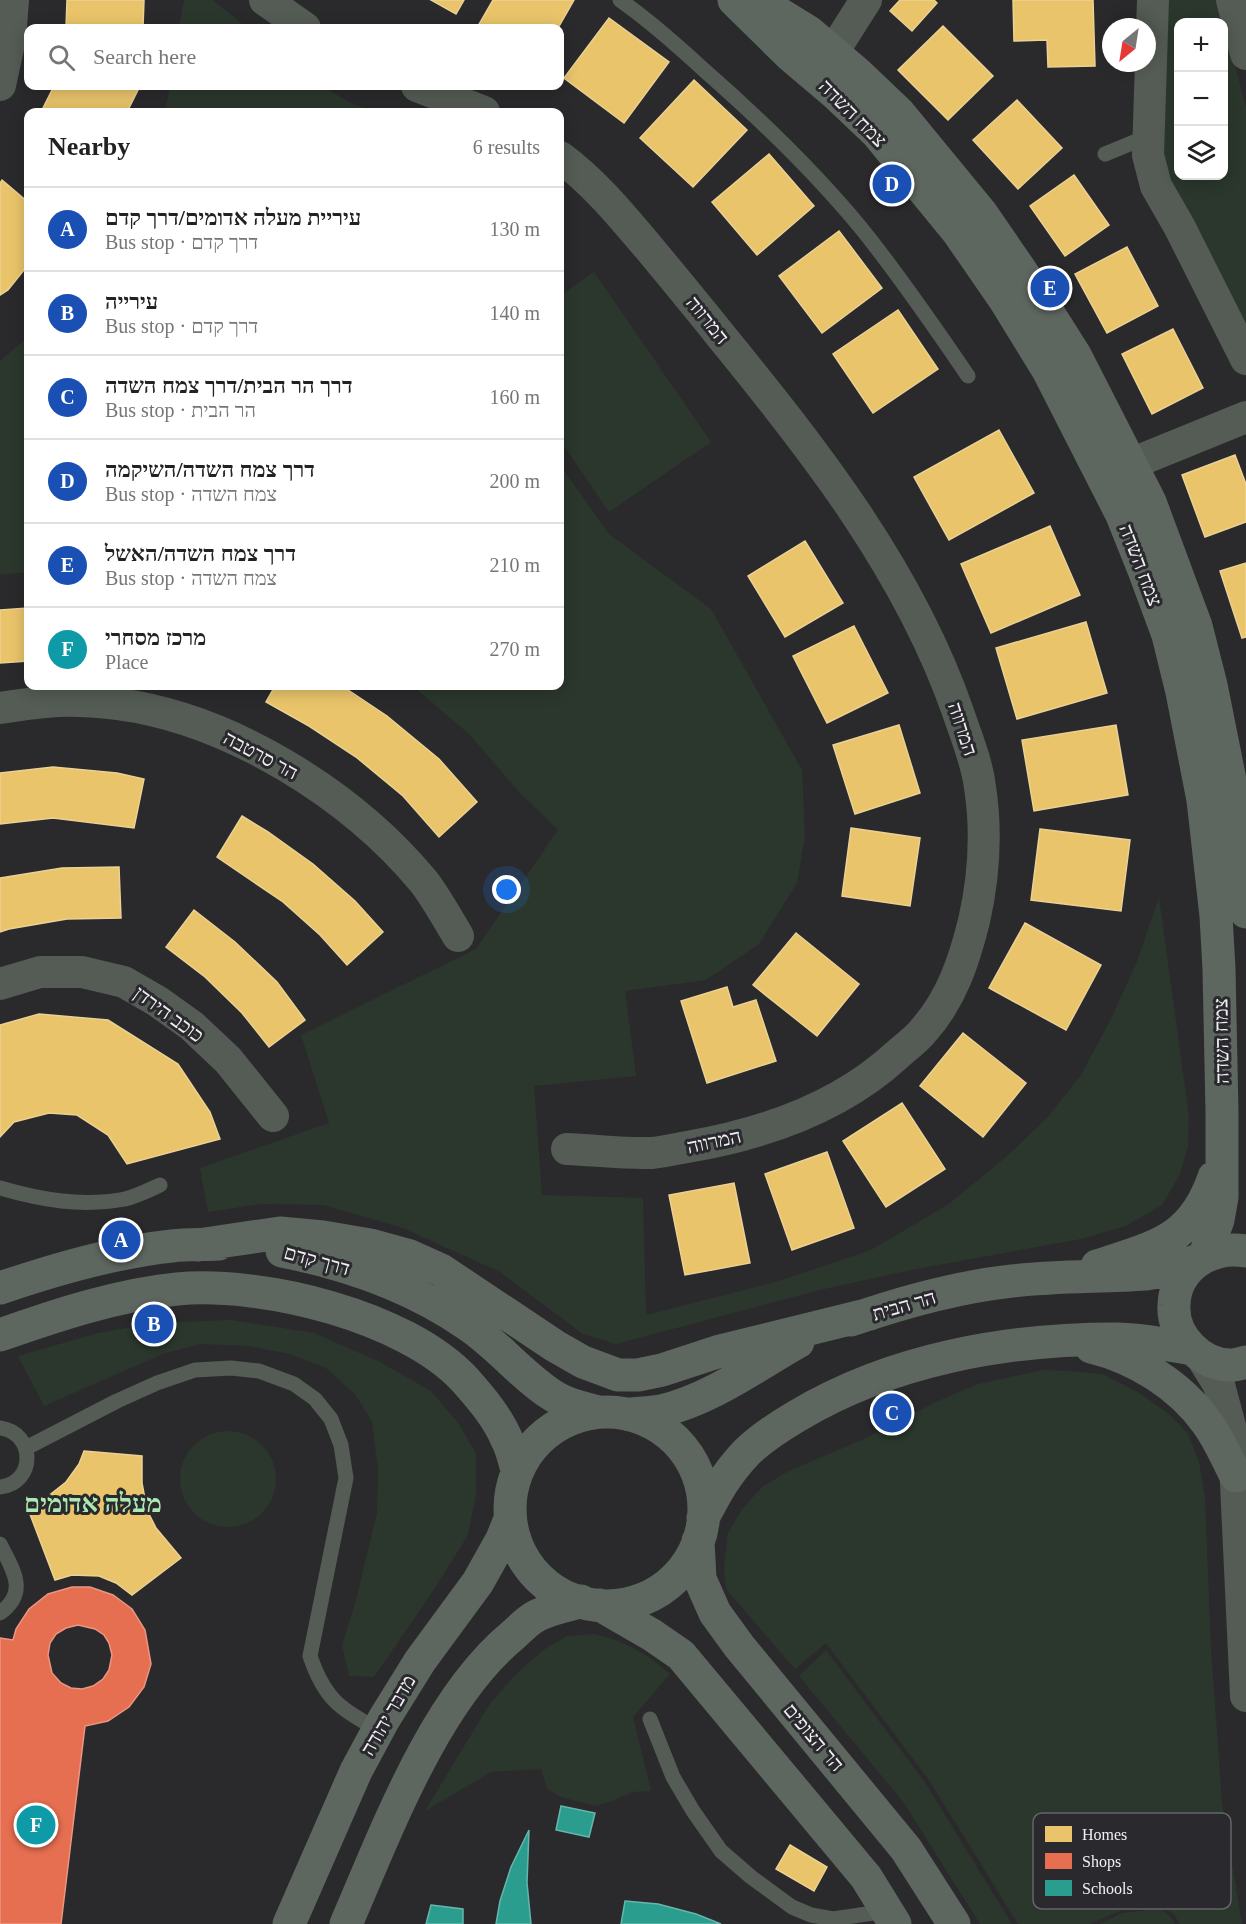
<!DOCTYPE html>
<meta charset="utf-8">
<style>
body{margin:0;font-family:"Times New Roman","Noto Sans Hebrew",serif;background:#f2f2f2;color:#222}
.controls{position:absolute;right:18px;top:18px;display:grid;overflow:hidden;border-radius:12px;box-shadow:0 3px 15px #0003}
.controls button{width:54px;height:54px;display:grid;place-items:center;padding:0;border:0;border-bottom:2px solid #e0e0e0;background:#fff;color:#222;font:30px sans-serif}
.compass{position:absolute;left:1102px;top:18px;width:54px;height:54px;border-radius:50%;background:#fff;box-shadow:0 3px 15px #0003;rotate:210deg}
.you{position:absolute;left:507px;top:890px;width:21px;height:21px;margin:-15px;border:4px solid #fff;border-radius:50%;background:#1a73e8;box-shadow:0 0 0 9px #1a73e833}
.badge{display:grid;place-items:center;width:39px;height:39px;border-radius:50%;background:#1a73e8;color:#fff;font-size:20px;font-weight:700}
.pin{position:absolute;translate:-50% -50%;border:3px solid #fff;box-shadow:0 2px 6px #0006}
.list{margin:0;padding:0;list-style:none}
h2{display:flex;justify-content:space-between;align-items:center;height:78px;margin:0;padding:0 24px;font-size:26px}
h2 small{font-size:20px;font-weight:400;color:#767676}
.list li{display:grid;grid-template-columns:39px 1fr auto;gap:18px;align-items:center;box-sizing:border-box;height:84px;padding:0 24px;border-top:2px solid #e0e0e0}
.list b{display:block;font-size:22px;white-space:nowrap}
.list p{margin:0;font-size:20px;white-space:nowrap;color:#767676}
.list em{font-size:20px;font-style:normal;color:#767676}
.icon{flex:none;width:33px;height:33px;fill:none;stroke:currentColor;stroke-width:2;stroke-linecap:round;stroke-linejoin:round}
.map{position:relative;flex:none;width:1246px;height:1924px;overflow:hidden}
.search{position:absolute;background:#fff;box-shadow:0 3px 15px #0003;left:24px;top:24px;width:540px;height:66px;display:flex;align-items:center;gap:15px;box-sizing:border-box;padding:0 21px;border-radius:12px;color:#767676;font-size:22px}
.panel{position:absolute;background:#fff;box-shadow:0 3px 15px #0003;left:24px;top:108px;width:540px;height:582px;border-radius:12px}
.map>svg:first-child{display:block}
.green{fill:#2b372c;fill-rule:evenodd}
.homes{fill:#e9c46a;stroke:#ebd193;stroke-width:1.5}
.shops{fill:#e76f51;stroke:#ea9682;stroke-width:1.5;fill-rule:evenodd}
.schools{fill:#2a9d8f;stroke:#65b6ad;stroke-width:1.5}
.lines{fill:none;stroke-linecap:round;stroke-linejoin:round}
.lane{stroke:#545c55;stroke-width:15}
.street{stroke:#545c55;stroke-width:32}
.secondary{stroke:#5e675f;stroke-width:33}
.labels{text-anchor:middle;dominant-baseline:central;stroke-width:6;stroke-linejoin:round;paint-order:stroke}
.street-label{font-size:20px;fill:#f0f0f3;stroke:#29292e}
.district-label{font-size:26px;font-weight:bold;fill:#ace9b0;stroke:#29292e}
.key{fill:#29292e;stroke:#656569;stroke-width:1.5}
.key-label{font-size:16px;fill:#f0f0f3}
</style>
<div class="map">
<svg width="1246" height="1924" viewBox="0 0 1246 1924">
<rect width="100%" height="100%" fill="#2a2a2d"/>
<path class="green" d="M184,0H213L247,28H179Z
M1167,0H1218L1246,107V325L1168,181L1161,154ZM1178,22H1224V176H1178Z
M170,86H321L355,105L379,112H165Z
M594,272L711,442L609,512L560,440V296Z
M28,337V572L0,575V361Z
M560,465L609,534L711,609L802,770L805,836L797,883L759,944L706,980L625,991L636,1076L534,1086L542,1195L643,1198L646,1315L776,1282L871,1250L949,1204L1006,1157L1047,1118L1081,1075L1110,1021L1137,962L1159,897L1189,1117L1188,1146L1180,1174L1162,1205L1126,1226L1081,1239L911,1270L820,1290L616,1344L583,1334L500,1272L403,1228L324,1205L261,1204L208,1212L200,1168L329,1123L301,1035L476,949L558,830L518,791L470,735L413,686H560Z
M231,1320L314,1333L378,1361L431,1391L459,1424L476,1454V1494L468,1535L433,1591L374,1677L349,1676L342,1645L355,1604L377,1513L378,1470L372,1422L355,1394L326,1368L290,1354L248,1346L201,1344L165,1353L44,1406L18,1356L98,1333L157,1323Z
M1043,1370L1070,1371L1102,1374L1141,1394L1170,1415L1188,1434L1199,1462L1205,1497L1211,1649L1222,1802L1242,1924H1180L1173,1913L1161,1906L1122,1910L1090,1924H1018L929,1780L826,1643L795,1669L726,1589L724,1568L728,1533L742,1509L763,1486L789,1471L864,1439L936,1402L978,1384Z
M180 1479a48 48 0 1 1 96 0a48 48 0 1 1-96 0Z
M594,1634C627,1642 644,1652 670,1674L633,1717L651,1791L632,1792L612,1801L595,1806L561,1797L547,1789L541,1769L491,1772L425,1811L489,1705L517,1673L545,1649L567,1636Z
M826,1650L924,1781L1012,1924H980L904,1803L799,1676Z
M1160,1909L1170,1916L1175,1924H1099L1122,1913Z"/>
<path class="homes" d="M67,0H144L143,28H66Z
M431,0H464L456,14Z
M493,0H574L558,28H481L478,26Z
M900,0H934L937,3L912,31L890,11Z
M1013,0H1093L1095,66L1048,67L1047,40L1014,41Z
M609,18L669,62L624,123L564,78Z
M943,26L993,76L948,120L898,70Z
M694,80L747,130L693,187L640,138Z
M54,86H140L127,112H41Z
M1017,100L1062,148L1018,189L973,140Z
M769,154L814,206L757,255L712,202Z
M1074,175L1109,225L1065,256L1030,206Z
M2,180L28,202V265L8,290L0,295V183Z
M839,231L882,288L822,333L779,276Z
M1127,247L1158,306L1107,333L1075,274Z
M898,310L938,369L873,413L833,354Z
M1173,329L1203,388L1152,414L1122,354Z
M999,430L1034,493L949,540L914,477Z
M1235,455L1246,484V522L1205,537L1182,475Z
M1050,526L1080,595L991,633L961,564Z
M805,541L843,603L785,637L748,576Z
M1246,563V637L1242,638L1220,571Z
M28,608V661L0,663V610Z
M1086,622L1107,693L1017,719L996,648Z
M854,626L888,693L827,723L793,656Z
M275,686H342L387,716L439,759L477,802L439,837L403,796L356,757L309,726L266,702Z
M899,725L920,793L855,814L833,745Z
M1116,725L1128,795L1034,811L1022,740Z
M53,767L117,773L144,779L134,828L53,818L0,824V773Z
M242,816L268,832L313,864L355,901L383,932L347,965L320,935L283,902L217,857Z
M851,828L920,838L910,906L842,896Z
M1040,829L1130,840L1121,911L1031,900Z
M119,867L121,918L67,919L9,929L0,932V878L62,868Z
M194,910L235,942L277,982L305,1020L269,1047L242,1013L205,977L166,947Z
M1025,923L1101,965L1066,1030L989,988Z
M796,933L859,984L817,1036L753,985Z
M727,987L733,1007L756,1000L776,1061L707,1083L681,1001Z
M39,1014L108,1020L178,1064L210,1112L220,1139L127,1164L108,1135L77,1115L49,1113L14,1122L0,1137V1025Z
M963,1033L1026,1083L983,1137L920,1086Z
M902,1103L945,1169L886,1207L843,1141Z
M827,1152L854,1228L792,1250L765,1174Z
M734,1183L750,1263L685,1275L669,1195Z
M84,1451L142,1456V1483L147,1510L156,1528L181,1558L132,1595L116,1583L99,1576L72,1575L55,1580L28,1509L47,1497L66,1482L79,1464Z
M790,1845L827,1867L814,1891L776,1869Z"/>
<path class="shops" d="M72,1587H90L113,1595L132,1609L145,1630L151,1664L144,1687L129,1707L108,1721L85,1726L61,1924H0V1638L13,1640L16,1629L29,1609L48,1594ZM78,1625L95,1629L104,1635L109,1643L112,1655L109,1670L103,1679L93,1686L82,1689L71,1688L61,1683L52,1673L48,1655L50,1643L56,1634L66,1628Z"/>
<path class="schools" d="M561,1806L595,1813L589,1837L556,1830Z
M529,1830L527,1883L531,1924H496L500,1901L511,1867Z
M625,1901L658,1904L696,1914L721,1924H621Z
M431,1905L463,1909V1924H426Z"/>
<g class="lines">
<path class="lane" d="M620,0C650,21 677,45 704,70C760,119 814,171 861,228C899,275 934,326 968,376
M1105,154L1149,136
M0,1188C41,1200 82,1207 125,1199C137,1196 149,1190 160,1185
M0,1428C36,1433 36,1483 0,1487
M26,1448L117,1401L157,1383L195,1370L231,1368L259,1371L294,1384L315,1399L331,1419L341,1445L346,1478L310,1656C325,1700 340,1708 378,1730
M0,1544C13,1570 29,1592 0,1613
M650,1719L673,1777L693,1811L721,1851L751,1877L792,1907L811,1915L833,1919L887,1911"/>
<path class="street" d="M265,0L305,28
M1153,0L1148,155L1156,186L1179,226L1246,359
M1232,0L1246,54
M833,52L866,0
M0,85L10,39L13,0
M417,86L484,112
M560,157C594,182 621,215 649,248C673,277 697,306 721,336C815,451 909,571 958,712C966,736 977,762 980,787C987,833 984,877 974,921C964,961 952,998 924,1030C917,1039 907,1046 898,1054C840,1108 764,1134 687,1147C675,1149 663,1152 652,1153C624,1154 594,1150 567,1149
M1106,474L1246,417
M0,708C20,705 39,702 59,701C78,700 100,702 118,704C231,719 352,795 424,882C437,899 447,918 458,936
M0,984L40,972H82L124,982L157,1001L192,1026L228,1060L273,1116
M1201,1356L1219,1385L1234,1441L1246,1696"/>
<path class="secondary" d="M734,0L791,56L837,95L877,133L958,232L1005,300L1048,370L1122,515L1144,570L1168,635L1182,692L1203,800L1216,916L1219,969L1222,1112V1197L1218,1220L1204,1257
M757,0L809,32L857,73L899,113L982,214L1030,284L1075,355L1150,502L1196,626L1211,685L1233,795L1246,912
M198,1245L280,1233L323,1237L370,1245L410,1256L441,1270L555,1346L583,1362L618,1375H638L662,1370L720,1351L870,1314
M282,1251C348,1264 412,1286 468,1325C498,1345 521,1375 552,1395C566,1404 582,1408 599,1412
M1246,1251C1211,1245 1175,1267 1174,1305C1172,1336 1201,1366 1232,1365C1237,1365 1242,1363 1246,1362
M1097,1266C1156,1246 1192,1241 1214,1177
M0,1288C56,1269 114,1252 172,1246C188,1244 203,1245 219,1244
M851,1320C903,1302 957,1287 1012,1281C1056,1276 1101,1277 1146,1274L1163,1271L1199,1260
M0,1335C57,1315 117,1295 177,1289C262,1281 406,1316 465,1380C481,1398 498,1418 507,1440C512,1449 514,1460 517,1470
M1091,1347C1136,1358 1180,1385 1207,1423C1219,1439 1227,1459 1236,1476
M510 1509a97 97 0 1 1 194 0a97 97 0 1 1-194 0Z
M629,1414C639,1413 651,1413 661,1411C711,1399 754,1367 798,1342
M703,1518C716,1493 726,1474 746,1453C760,1439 780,1426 797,1416C892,1359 1007,1339 1116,1339C1142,1339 1168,1345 1193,1349
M698,1541L700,1579L715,1613L739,1646L906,1849L954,1924
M600,1605L652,1635L681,1655L866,1877L895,1924
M289,1924L356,1771L384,1719L420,1661L478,1582L502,1539L510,1519
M346,1924C386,1832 434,1701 512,1636C519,1630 525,1623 533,1618C547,1609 565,1607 581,1601"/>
</g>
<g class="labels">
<g class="street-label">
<text transform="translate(853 113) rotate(45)">צמח השדה</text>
<text transform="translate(708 320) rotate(51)">המרווה</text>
<text transform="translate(1141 565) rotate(69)">צמח השדה</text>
<text transform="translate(963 729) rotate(72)">המרווה</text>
<text transform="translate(261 755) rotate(28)">הר סרטבה</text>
<text transform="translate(169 1014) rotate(36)">כוכב הירדן</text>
<text transform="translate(1221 1041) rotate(-91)">צמח השדה</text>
<text transform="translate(714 1141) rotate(-12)">המרווה</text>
<text transform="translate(317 1260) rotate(15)">דרך קדם</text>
<text transform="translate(904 1305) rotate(-16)">הר הבית</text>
<text transform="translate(388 1715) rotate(-60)">מדבר יהודה</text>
<text transform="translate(814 1737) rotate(50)">הר הצופים</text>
</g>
<g class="district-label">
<text x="93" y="1503">מעלה אדומים</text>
</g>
</g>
<rect x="1033" y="1813" width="198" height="96" rx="9" class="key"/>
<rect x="1045" y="1826" width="27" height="16" fill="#e9c46a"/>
<rect x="1045" y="1853" width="27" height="16" fill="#e76f51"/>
<rect x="1045" y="1880" width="27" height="16" fill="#2a9d8f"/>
<g class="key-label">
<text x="1082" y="1840">Homes</text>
<text x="1082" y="1867">Shops</text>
<text x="1082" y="1894">Schools</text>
</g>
</svg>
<div class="controls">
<button>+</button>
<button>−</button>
<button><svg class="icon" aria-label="layers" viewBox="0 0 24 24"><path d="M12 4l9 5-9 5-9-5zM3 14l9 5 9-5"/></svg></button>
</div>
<svg class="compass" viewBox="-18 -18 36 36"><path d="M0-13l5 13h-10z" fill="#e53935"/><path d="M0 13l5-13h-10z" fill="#767676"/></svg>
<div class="you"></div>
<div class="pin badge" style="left:121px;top:1240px;background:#1a4fb4">A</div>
<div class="pin badge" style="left:154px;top:1324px;background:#1a4fb4">B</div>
<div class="pin badge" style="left:892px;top:1413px;background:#1a4fb4">C</div>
<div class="pin badge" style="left:892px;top:184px;background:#1a4fb4">D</div>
<div class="pin badge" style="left:1050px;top:288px;background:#1a4fb4">E</div>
<div class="pin badge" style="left:36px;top:1825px;background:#0f9aa8">F</div>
<div class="search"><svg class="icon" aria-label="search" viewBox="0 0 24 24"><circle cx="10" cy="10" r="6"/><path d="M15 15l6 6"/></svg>Search here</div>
<section class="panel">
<h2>Nearby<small>6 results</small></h2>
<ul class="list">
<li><span class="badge" style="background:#1a4fb4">A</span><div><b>עיריית מעלה אדומים/דרך קדם</b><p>Bus stop · דרך קדם</p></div><em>130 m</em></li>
<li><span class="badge" style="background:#1a4fb4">B</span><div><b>עירייה</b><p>Bus stop · דרך קדם</p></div><em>140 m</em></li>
<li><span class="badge" style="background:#1a4fb4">C</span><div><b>דרך הר הבית/דרך צמח השדה</b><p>Bus stop · הר הבית</p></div><em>160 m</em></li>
<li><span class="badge" style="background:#1a4fb4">D</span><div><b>דרך צמח השדה/השיקמה</b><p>Bus stop · צמח השדה</p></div><em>200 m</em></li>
<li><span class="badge" style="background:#1a4fb4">E</span><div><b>דרך צמח השדה/האשל</b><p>Bus stop · צמח השדה</p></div><em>210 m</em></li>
<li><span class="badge" style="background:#0f9aa8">F</span><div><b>מרכז מסחרי</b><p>Place</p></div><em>270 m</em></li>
</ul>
</section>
</div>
